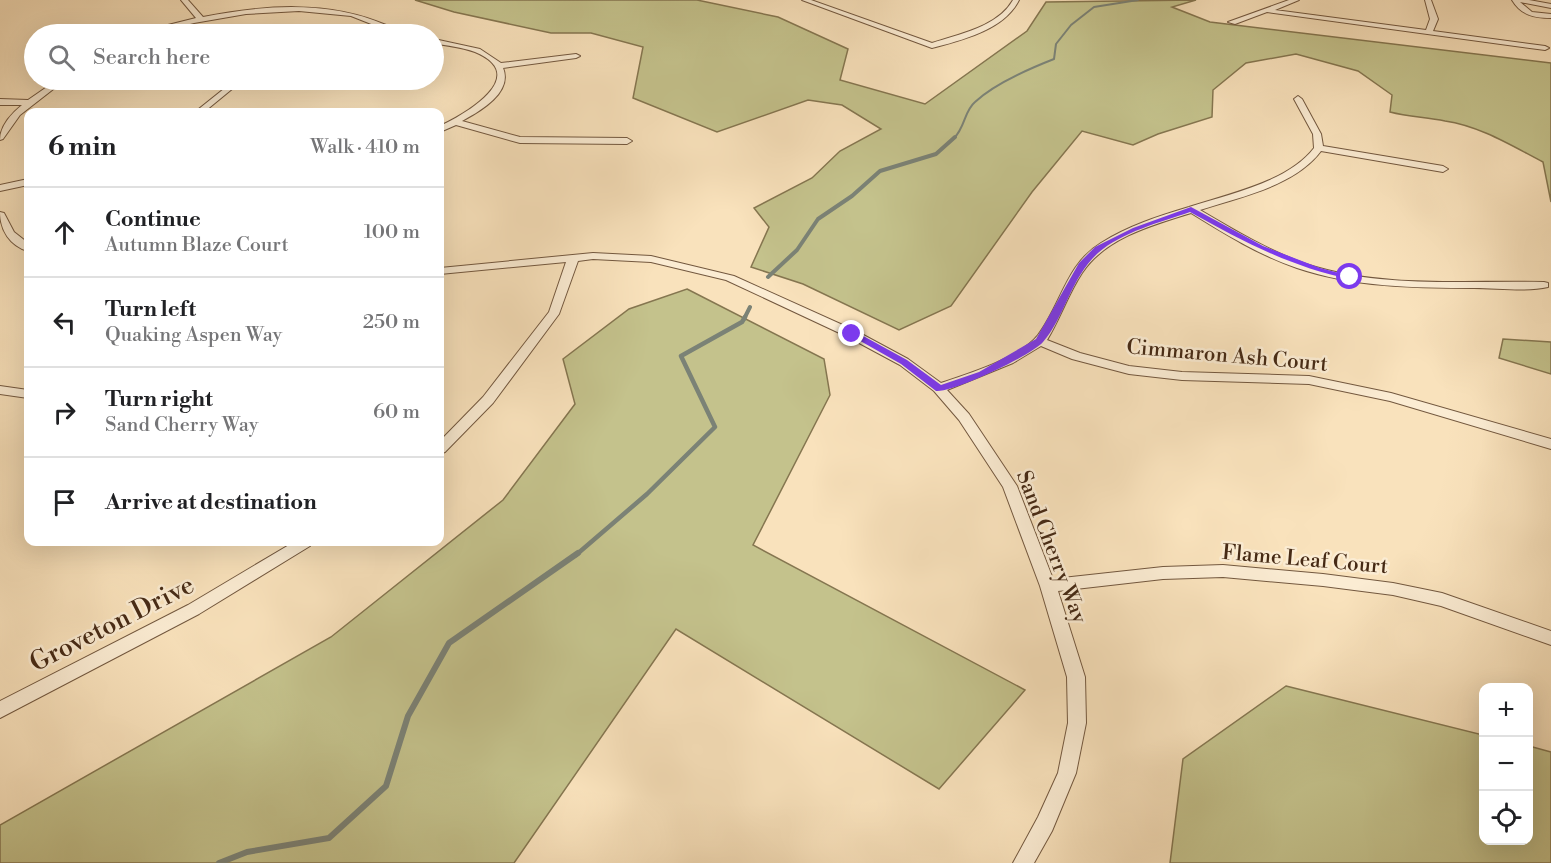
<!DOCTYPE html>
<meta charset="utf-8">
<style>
body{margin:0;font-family:"Libre Bodoni",serif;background:#f2f2f2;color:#202124}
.controls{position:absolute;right:18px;bottom:18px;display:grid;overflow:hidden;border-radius:12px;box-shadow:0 6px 24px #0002}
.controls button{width:54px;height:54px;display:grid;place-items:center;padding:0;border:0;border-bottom:2px solid #e0e0e0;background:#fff;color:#202124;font:30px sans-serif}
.stop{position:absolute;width:18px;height:18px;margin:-14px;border:4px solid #7c3aed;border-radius:50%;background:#fff}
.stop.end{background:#7c3aed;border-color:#fff;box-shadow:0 2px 6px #0008}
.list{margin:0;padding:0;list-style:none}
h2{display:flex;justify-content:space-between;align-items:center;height:78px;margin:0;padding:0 24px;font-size:26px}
h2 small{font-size:20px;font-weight:400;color:#757577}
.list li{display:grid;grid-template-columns:39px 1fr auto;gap:18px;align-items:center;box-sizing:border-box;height:90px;padding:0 24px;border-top:2px solid #e0e0e0}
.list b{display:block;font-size:22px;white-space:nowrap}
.list p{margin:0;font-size:20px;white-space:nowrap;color:#757577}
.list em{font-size:20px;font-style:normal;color:#757577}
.icon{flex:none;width:33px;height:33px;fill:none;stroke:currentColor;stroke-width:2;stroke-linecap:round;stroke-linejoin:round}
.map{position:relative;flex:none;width:1551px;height:863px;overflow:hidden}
.search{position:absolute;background:#fff;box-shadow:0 6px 24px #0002;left:24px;top:24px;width:420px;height:66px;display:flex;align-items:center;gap:15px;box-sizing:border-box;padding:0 21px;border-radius:33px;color:#757577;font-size:22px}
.panel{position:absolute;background:#fff;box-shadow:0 6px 24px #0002;left:24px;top:108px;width:420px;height:438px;border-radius:12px}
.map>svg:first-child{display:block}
.green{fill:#c4c28c;stroke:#857650;stroke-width:1.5}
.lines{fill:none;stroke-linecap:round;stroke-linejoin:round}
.stream-far3{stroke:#7b8276;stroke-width:2}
.stream-far2{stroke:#7b8276;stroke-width:4}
.stream-far1{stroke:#7b8276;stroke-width:4.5}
.stream{stroke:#7b8276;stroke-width:6}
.street-casing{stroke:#73583f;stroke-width:2}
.street{fill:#fbecd3;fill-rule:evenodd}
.route{fill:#7c3aed}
.labels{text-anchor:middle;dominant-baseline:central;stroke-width:5;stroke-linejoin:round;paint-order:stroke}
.street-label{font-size:21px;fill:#462a15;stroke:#fbecd3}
.near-street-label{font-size:26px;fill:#462a15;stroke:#fbecd3}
</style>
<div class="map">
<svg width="1551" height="863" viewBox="0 0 1551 863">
<rect width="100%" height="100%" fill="#f9e2bc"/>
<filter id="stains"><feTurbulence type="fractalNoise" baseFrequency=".00333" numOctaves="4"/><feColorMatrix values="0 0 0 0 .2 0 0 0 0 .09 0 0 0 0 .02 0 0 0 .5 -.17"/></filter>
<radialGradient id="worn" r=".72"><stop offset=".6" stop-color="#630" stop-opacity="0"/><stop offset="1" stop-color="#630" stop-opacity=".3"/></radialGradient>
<path class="green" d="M415,0H697L778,17L848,49L840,80L925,104L1027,31L1046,2L1196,0L1172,7L1210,22L1551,63V202L1543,162C1512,146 1480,126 1445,121C1426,117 1409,117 1390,112L1392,95L1358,71L1296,54L1246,63L1213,90L1212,117L1158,134L1133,145L1082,131L1032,192L951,306L899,330L803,284L751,267L769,227L754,208L812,178L840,151L881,129L842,105L808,100L717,132L633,98L643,47L591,33H551L454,12Z
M687,289L824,359L830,395L753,545L1025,690L939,789L676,629L514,863H0V825L331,637L503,500L575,404L563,359L629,309Z
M1503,339L1551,342V374L1499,358Z
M1286,686L1483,735L1484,840H1528L1529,746L1551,752V863H1170L1183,759Z"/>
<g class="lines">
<path class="stream-far3" d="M954,138C965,128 964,111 975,102C993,85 1031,68 1054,59L1056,44L1071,25L1094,7L1138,0"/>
<path class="stream-far2" d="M768,277L797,250L818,219L852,196L880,171L936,154L955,137
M744,319L750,307"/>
<path class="stream-far1" d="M576,555L647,494L715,427L681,356L742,322L745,317"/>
<path class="stream" d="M219,863L247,852L329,838L386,786L408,716L449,643L578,553"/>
<defs>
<path id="street" d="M181,0H188L203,17C263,5 328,0 386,25C393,28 401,30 407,34L394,33L351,16L299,11L246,14L194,23L150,34H140V32L196,18Z
M802,0H811L932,43C959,34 998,27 1013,0H1019C1004,30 962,40 932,48Z
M1289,0H1299L1275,10L1426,30L1430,19L1425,0H1431L1438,19L1433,31L1545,46L1549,48L1545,50L1267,12L1235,24L1228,22Z
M1512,0H1529L1551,4V8L1520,2L1532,12L1551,14V18C1534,18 1521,15 1512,0Z
M434,39L480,49L501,63L576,54L580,56L576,58L503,68C513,92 481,111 462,121L520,137L627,138L632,141L627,144L520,143L456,125L440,132V126C465,114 532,76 475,52C462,47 447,46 434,43Z
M57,80H65L20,115L3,139L0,140C0,126 11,114 22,105H0V99L28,100Z
M235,80H243L204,112H195Z
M369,80H378L371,84L367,82Z
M1298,96L1302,99L1321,134L1323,146L1443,166L1448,169L1443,172L1321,151C1295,186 1240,197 1200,210C1234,230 1269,251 1306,264C1382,289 1466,280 1544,282L1548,283V287C1527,292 1497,288 1474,288C1415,288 1353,287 1297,268C1259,255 1225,234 1191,213C1152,225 1105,238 1082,273C1068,294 1060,319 1047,340L1080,353L1129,366L1182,372L1309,376L1391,393L1551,439V449L1390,401L1309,384L1182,380L1129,374L1072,359L1041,346L1013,363L947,390L969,414L1017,486L1053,579L1163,567L1223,565L1323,574L1393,583L1442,593L1551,631V645L1441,606L1393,595L1323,586L1223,577L1163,579L1058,591L1085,677L1086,723L1076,773L1052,831L1034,863H1013L1038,817L1058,773L1068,723L1067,677L1040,586L1003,487L959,420L934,391L900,365L848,337L726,280L651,262L593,259L578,261L559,314L493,403L445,452L440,454V441L483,397L549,312L566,262L440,274V268L593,253L651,256L734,276L856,331L908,359L941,383C968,374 1020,358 1038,335C1061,305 1066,264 1101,243C1128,226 1159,216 1189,207C1229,194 1288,182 1314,148L1313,134L1294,99Z
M28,179V185L0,191V185Z
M0,212L4,213L14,232L28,243V251C10,246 0,230 0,212Z
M0,386L28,390V398L0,394Z
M294,542H313L310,546L199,614L0,718V701L188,605Z"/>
</defs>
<use href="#street" class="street-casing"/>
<use href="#street" class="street"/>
</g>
<path class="route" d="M1191,207L1263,246L1320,268L1354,277L1350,279C1291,267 1242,241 1190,212C1161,222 1122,232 1098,253C1071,277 1065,317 1043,342C1032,355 953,393 936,391L901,364L848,334L856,332L907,360L941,385L979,372L1036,339L1079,263L1095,247L1133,228Z"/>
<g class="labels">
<g class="street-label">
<text transform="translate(1227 356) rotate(5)">Cimmaron Ash Court</text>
<text transform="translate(1051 547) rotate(69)">Sand Cherry Way</text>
<text transform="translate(1305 560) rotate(5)">Flame Leaf Court</text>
</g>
<g class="near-street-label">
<text transform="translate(112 624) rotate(-27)">Groveton Drive</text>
</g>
</g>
<rect width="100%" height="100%" filter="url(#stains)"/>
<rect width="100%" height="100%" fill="url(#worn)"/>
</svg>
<div class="controls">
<button>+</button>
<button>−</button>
<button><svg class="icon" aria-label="locate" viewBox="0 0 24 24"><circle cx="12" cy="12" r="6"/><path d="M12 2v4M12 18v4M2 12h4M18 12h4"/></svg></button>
</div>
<div class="stop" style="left:1350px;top:277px"></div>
<div class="stop end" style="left:852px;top:334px"></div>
<div class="search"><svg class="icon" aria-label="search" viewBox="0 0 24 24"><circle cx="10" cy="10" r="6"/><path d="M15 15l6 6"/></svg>Search here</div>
<section class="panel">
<h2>6 min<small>Walk · 410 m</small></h2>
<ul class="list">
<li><svg class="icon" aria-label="ahead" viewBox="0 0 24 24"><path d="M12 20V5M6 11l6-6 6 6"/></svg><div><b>Continue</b><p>Autumn Blaze Court</p></div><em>100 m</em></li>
<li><svg class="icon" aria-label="left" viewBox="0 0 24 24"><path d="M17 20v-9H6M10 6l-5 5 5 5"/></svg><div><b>Turn left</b><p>Quaking Aspen Way</p></div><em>250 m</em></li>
<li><svg class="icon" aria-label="right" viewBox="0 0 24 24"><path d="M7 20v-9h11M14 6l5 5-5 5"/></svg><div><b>Turn right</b><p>Sand Cherry Way</p></div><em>60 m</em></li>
<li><svg class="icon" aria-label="arrive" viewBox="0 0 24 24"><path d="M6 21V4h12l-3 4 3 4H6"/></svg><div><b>Arrive at destination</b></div></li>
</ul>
</section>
</div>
